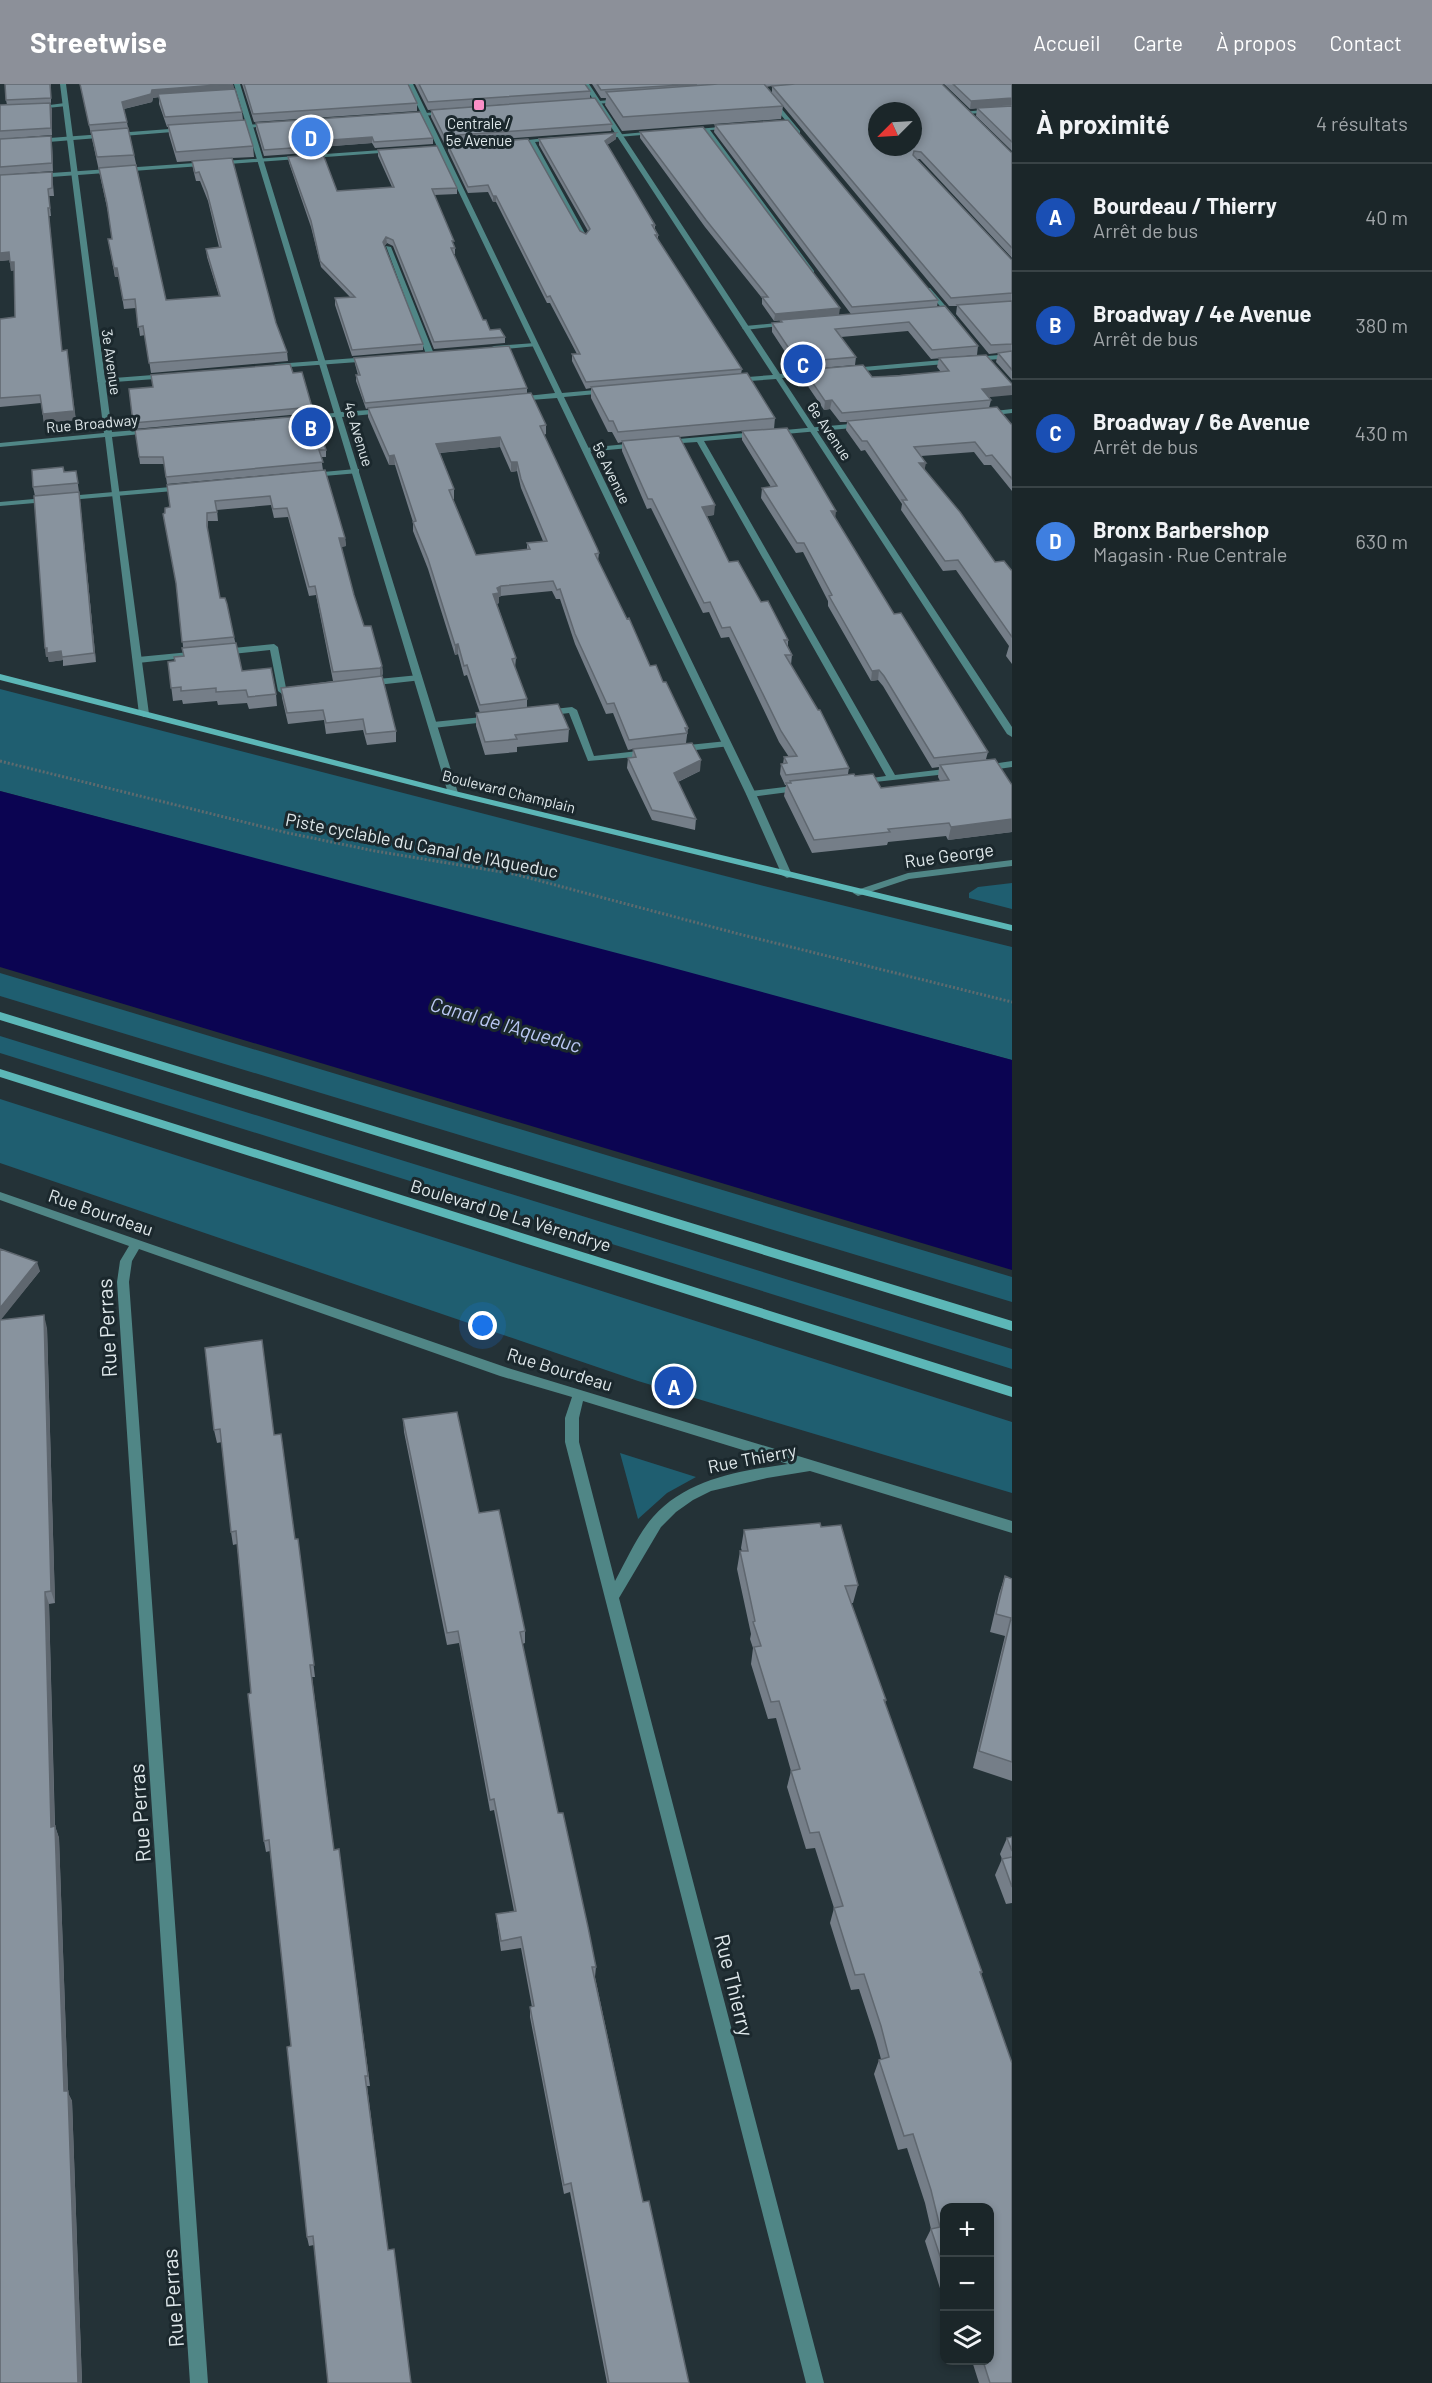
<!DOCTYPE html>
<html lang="fr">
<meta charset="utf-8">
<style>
body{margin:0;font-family:Barlow,sans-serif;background:#283235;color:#f1f3f6}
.controls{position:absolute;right:18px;bottom:18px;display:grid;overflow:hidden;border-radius:12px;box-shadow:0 3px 9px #0003}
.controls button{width:54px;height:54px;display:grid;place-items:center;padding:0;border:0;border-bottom:2px solid #394346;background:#1b2629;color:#f1f3f6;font:30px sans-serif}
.compass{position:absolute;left:868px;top:18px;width:54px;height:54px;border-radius:50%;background:#1b2629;box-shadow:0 3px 9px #0003;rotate:246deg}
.you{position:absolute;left:483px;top:1242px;width:21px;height:21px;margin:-15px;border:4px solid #fff;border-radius:50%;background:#1a73e8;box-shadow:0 0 0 9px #1a73e833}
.badge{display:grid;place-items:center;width:39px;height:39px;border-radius:50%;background:#8c9099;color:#fff;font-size:20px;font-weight:700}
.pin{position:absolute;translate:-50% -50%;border:3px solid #fff;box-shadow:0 2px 6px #0006}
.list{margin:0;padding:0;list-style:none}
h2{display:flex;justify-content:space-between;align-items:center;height:78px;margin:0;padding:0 24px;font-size:26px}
h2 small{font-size:20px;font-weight:400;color:#a0a5a8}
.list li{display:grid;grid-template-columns:39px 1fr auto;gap:18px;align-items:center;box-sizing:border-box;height:108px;padding:0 24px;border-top:2px solid #394346}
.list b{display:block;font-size:22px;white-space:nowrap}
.list p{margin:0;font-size:20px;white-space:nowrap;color:#a0a5a8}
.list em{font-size:20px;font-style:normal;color:#a0a5a8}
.icon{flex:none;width:33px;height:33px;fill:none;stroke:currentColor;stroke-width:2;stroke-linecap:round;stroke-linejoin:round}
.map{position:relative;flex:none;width:1012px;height:2299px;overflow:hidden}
header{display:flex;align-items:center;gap:36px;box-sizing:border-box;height:84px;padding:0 30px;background:#8c9099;color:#fff}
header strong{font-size:28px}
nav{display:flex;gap:33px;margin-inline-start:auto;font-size:21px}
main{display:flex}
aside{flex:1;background:#1b2629}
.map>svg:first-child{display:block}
.green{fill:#1f5e70}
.water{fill:#0b0452}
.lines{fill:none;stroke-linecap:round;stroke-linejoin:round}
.path{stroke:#5e6b6f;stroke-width:3;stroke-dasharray:2 2;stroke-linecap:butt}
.service{fill:#508686;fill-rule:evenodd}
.minor{fill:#508686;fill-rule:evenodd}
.tertiary{fill:#508686;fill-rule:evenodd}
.secondary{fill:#5cb7b7;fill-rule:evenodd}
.wall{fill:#757e88;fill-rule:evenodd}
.shaded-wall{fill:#5f676f}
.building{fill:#88939e;stroke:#5f676f;stroke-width:1.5;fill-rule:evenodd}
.poi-dot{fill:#fa8fc7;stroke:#1b282d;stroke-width:2}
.labels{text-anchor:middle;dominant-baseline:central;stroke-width:6;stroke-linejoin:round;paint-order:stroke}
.far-poi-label{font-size:15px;fill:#dfe8eb;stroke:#1b282d}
.far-street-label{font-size:15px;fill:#dfe8eb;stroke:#1b282d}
.street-label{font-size:18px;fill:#dfe8eb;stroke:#1b282d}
.water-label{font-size:20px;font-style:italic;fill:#bbc8f4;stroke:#1b282d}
.near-street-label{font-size:21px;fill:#dfe8eb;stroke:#1b282d}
</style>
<header>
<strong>Streetwise</strong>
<nav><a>Accueil</a><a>Carte</a><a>À propos</a><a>Contact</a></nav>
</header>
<main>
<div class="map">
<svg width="1012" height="2299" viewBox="0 0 1012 2299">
<rect width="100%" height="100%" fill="#243237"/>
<path class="green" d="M0,605L768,803L1012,863V976L0,707Z
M1012,799V825L969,814V809L978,803Z
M0,889L1012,1193V1218L0,912Z
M0,952L1012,1265V1285L0,969Z
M0,1015L1012,1338V1409L638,1297L0,1079Z
M620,1369L696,1393L667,1409L638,1435Z"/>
<path class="water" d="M0,707L655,879L1012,976V1186L0,883Z"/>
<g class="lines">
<path class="path" d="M0,677L288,749L375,767L514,790L739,850L1012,918"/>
<path class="service" d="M65,19L67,22L37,25L34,23Z
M1012,23V27L966,30L963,28Z
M731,42L729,45L710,46L814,187V189H810L704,47L689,48L686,46Z
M656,47L654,50L606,54L603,52Z
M555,53L557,56L535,58L587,153L582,152L529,59L513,60L510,58Z
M396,65L394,68L37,94L34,92L37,90Z
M386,162L391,163L434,270L433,272L426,270Z
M787,238L789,239V241L745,246L742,244L745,242Z
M535,259L537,260V262L494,266L490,264L494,262Z
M369,273L373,275L372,277L276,284L272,282L276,280Z
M166,290L170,292L169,294L101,299L97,297L101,295Z
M1012,325V329L986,332L982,330L986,328Z
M861,339H864V343L774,351L770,349L774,347Z
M757,348L761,350L760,352L704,357L895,691L953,684L956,685V689L857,700V696L886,692L697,358L667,360L663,358L667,356Z
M637,359L641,361L640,363L586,368L582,366L586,364Z
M356,385H359V389L312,393L308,391L312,389Z
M182,402L186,404L185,406L0,422V418Z
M274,560L278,563L286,604H297V608L282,610L278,607L270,566L223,571L219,568L223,565Z
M200,567L204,570L203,572L138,579L134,576L138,573Z
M419,591L422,592V596L368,602L364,599L368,596Z
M572,623L577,626L594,672L647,666L652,669L647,672L588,677L569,629L545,632L540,629L545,626Z
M492,632L495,633V637L433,644L428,641L433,638Z
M727,657L730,658V662L679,668L674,665L679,662Z
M1012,677V683L985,687L980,684L985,681Z
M801,701L804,702V706L751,713L746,710L751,707Z"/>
<path class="minor" d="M60,0H66L112,348L150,345L154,347L150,349L112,353L149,630L144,633L139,630L105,353L0,363V359L104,349Z
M234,0H240L341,328L383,325L387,327L383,329L342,333L458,709L456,711H450L448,709L335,333L302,336L298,334L302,332L334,329Z
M407,0H413L562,309L607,305L611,307L607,309L564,313L756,710L792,791L791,793L787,794L782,791L746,710L557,314L517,317L513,315L517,313L555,309Z
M583,0H589L780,290L820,287L824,289L820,291L782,294L1012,643V653L1007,650L776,295L735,298L731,296L735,294L773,291Z
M755,0H761L800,47V49H796Z
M926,204H930L956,234V236H952L926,206Z
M1012,270V274L974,277L970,275L974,273Z
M954,275H957V279L852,288L848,286L852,284Z
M1012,776V782L909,795L858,812L853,809L854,807L908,789Z
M0,1108L508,1284L1012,1437V1449L810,1387L767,1394L711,1407L693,1416L676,1428L661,1443L619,1514L824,2299H806L565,1358V1334L572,1313L500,1292L139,1165L132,1177L129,1198L208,2299H190L117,1198L120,1177L129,1162L0,1116ZM583,1317L788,1380C739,1387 687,1395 653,1433C638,1450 626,1477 615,1497L579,1358V1334Z"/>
<path class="tertiary" d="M620,15L622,18L581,21L578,19Z
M447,27L449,30L407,33L404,31Z
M270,39L272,42L230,45L227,43Z
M183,44L185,47L36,59L33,57L36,55Z"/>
<path class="secondary" d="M0,590L455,707L1012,841V847L450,711L0,596Z
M0,928L1012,1237V1247L0,936Z
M0,985L1012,1303V1313L0,993Z"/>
</g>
<path class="wall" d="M51,0V19H48H50L52,26V51L0,55V21H7L6,16Z
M80,0H233L234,5L242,28L243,36L253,62L254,73L232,74L276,239L287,268L288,277L151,289L145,251L140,252L136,224L124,225L119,193H115L108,155H112L108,128ZM159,13V20L167,43H168L169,51L177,78L192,77L193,85L196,97H200L208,117L219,163L206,165L207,173L219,212L166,216L124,25L152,18L153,14Z
M242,0H408L417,19V27L254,38Z
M415,0H585L590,7V15L612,40L611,47L444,59L431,33V26L539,18L428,26Z
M592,0H942L1012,69V174L920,75H917L1012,176V296L996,278L998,269L989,270L956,230L957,222H949L783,22L781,35L622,47L605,21L606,14H601ZM772,2V9L766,3Z
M944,0H1012V67L976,32L977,24L970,25Z
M256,39L433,54V60L375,64L372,59L320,63V68L264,72L256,45Z
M715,41L938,216L937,223L978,262L977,271L931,275L908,247L841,253L856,273L855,281L797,286L772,248V239L780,238V236L774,237L762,220V214L705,143L640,54V48L839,231L851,230L714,48Z
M51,52L52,60L53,87L0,91V55Z
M539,55H616L607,61L655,141V145L658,151V156L742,285L741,290L775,334L774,345L835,434L894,530L988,668L986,675L1012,701V748L948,756L946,752L888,758L887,761L812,769L784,712L786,701H785L780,690L781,680H783L784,673H789L779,658L729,553L721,554L709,528L703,529L651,424L647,425L622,367V358L618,359L612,348H608L591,314V304L586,305L572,277V270H577L550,219H547L496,118H493L488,108L468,109L448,67V61L580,147L586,150L588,147L539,61ZM742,347V356L771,403L762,404L761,414L796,469L803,468L828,517V522L871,597L878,596L883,602L932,684L939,683L938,693L940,697L881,704L855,692L848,690L849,684L791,581L792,571L788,562V556L761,518L729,478L707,432L714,431L679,353Z
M378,66L457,104V110L434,111L455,164V170H453L483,236L490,246L505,253V259L434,265L393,162L387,159L384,162L423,260V266L352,272L335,221V214L350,213L321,183L311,143L289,79L288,73L337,107L392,103L378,72Z
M52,88L54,112H49L51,132H49L62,267L76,336L44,339L41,319L0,323V235L15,233L14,186L11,187L10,176L0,177V91Z
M354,274L527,304V310L546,341V350L544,351L599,469L598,477L650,582L663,598L688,644L686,659L700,687L678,698L696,735L695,746L652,736L627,684L628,674L632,673L633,665L628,666L613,629L606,630L575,560L560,515H556L552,507L501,512L499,513V519L497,520L516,574L515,584L527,615V623L569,645L568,658L517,663V668L485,671L476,642V629H480L467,591L464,592L458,570L455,571L428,485L413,447V438L395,381H389L368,333V324L366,325L356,297V291H358L355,280ZM500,363L511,388L517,387L521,404L543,457L527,459V466L476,471L453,415H454V405L440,369Z
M939,274L988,313L991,316L989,324L1012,341V407L991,381H984L974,368L921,372L925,386L995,478L1012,487V580L1006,572L1009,562L956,486L943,487L901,426L902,420L865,366L861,367L846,346L847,338H840L830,325L824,326L803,295L804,286L872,293L941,288L937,283Z
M293,289L312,323L313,329L134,345L129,305Z
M135,346L326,366V373H321L323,386L167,400L164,380H140Z
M325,386L345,454L346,462L341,463L354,511L364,542L382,582L383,590L381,592L396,647V658L367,661L363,646L326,650L324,636L288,640L282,614L281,604L333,597L316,511L309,512L288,433L274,434L271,421L217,426L218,437H208V448L220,514L234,553L242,587L276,610L277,622L249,625L247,619L218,621L217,617L183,620L182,616L173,617L168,578L175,577L184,572L177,504L163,430L165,429L170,423Z
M76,387L79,408L96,578L63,582V576L49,578L48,573H46L35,412L33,403L64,388Z
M0,1165L40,1187L0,1236L47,1244L55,1519L49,1520L55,1742L59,1754L68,2009L72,2017L82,2299H0Z
M205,1264L275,1351L295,1455H298L315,1593H312L334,1766L339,1765L370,2002H367L388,2166L411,2299L314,2161L309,2162L307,2153L291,1962L270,1767L266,1768L264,1757L251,1609L237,1460L233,1461L231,1448L222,1358L217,1359L214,1346Z
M403,1335L479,1429L525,1547V1559L522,1560L558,1729L596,1883L595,1893L643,2118L689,2299H607L570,2108L564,2110L530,1933V1923H532L521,1864L501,1867L497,1840L496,1830L514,1827L494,1726L490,1727L459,1559L447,1561L404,1348Z
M821,1443L858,1501L853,1519H851L886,1616L885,1619L982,1888L981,1891L1012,2299H979L972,2277H990L945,2124V2220L925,2157L931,2145L925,2119L907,2064L898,2066L874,1990L879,1976L881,1975L876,1957L859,1905L851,1906L830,1839L834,1824L815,1764L806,1765L787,1703L791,1687L776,1634L768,1635L751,1580L753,1564L750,1555L751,1550L737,1485L740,1467H742L741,1464L744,1446Z
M1005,1492L1012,1495V1697L973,1684L1005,1552L990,1548L999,1510Z
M1012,1753V1819L1006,1820L995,1791L1002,1775L1000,1770L1007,1754Z"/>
<path class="shaded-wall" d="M233,0L234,7L158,10L159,13L153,14L152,18L123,25L122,18L152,6Z
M1012,14V21L970,25L971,17Z
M50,19L52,26V51L51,44Z
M616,49V55L604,63L605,57Z
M51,52L52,60L53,87L52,79Z
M372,53V59L320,63L318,57Z
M493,112H496V118H493Z
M386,153L387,159L383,164V158Z
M9,168L10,176L0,177V169Z
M10,178H14L16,186L11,187Z
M114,184H117L119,193H115Z
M840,224L839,231L774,237L775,230Z
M67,266L76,336L44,339L43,330Z
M1012,302V311L980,314L982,305Z
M832,316L830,325L824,326L825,317Z
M500,353V363L437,369L436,360Z
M394,371L395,381H389V372Z
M511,378H517V387L511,388Z
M919,379H926L924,388Z
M79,408L80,417L96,578L94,569Z
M715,421L714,431L702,433V423Z
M831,427H836L835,436Z
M339,454H345L346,462L340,463Z
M501,502V512L499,513V519L493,520V510L497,504Z
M458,560V570L455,571V561Z
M45,564L61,567L63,576L49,578L48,573H46Z
M382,582L383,590L380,593V584Z
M879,586L878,596L871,597L872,587Z
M701,676L700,687L673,700L674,689Z
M1012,735V748L948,756L951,743Z
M37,1178L40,1187L0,1237V1224Z
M44,1231L47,1244L55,1519L51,1507Z
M45,1508L49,1520L55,1755L51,1743Z
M55,1742L59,1754L68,2009L72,2017L82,2299H78L64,2007Z"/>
<path class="building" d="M5,0H50L51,14L6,16Z
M80,0H230L152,6L151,10L122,18L127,38L89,41Z
M244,0H408L417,19L253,30Z
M419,0H585L590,7L428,18Z
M597,0H697L601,6Z
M718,0H764L783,22L623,33L606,8Z
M795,0H942L1012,69V164L921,68L914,67L913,71L1012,176V209L951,214L772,2ZM877,27H913V63H877Z
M953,0H1012V14L971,17Z
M235,5L242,28L165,33L158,10Z
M595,14L612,40L444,52L431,26Z
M50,19L51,44L0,47V21Z
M1012,22V58L977,24Z
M420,28L433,54L374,58L372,53L318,57L320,62L264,66L256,39Z
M245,36L253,62L176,68L168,41Z
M788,36L938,216L852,223L715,41Z
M703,43L840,224L775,230L762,213H768L706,136L640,48Z
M128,44L134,71L97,73L91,47Z
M616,49L605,57L655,141H652L658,151H655L742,285L586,298L572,270H580L550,212L547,213L496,112H493L488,101L468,103L448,61L528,55L580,147L586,150L590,145L539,55Z
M51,52L52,79L0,83V55Z
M437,62L457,104L432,105L454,157H452L455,164H451L483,236H486L490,246L500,245L505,253L434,258L393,156L386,153L383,158L423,260L352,266L335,214L355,213L320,177L311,137L288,73L323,70L337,107L394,103L378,66Z
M232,74L276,239L287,268L149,279L143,242L138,243L135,215L123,216L117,184H114L108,155H112L107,120L99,84L136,81L166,216L220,212L206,165L221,163L207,108L199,88L195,89L192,77Z
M52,88V104L48,105L50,124H48L62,267L67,266L74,327L43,330L40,311L0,314V235L15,233L14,178H10L9,168L0,169V91Z
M1012,217V260L991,261L957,221Z
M945,222L978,262L932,266L909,238L835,245L856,273L798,278L772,239L782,238L780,236Z
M509,262L527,304L365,319L356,291H360L354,274Z
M1012,267V286L998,269Z
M986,271L1012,300V302L982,305L991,316L842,329L832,316L825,317L804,286L863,281L872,293L896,292L949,287L939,274Z
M290,280L293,289L302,288L312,323L133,339L129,305L153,303L151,291Z
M747,289L775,334L618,348L613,337H609L591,303Z
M531,309L546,341L540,342L597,464L599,469L595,470L627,535L629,534L650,582L656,581L663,598H666L688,644H685L687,649L629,656L614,619L607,620L575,550L560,505L557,506L553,497L501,502L497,504L499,509L493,510L516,574L512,575L527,615L480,621L467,581L464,582L458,560L455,561L428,475L413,438L416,437L394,371L389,372L368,324ZM500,353L511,378H517L521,395L547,457L527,459L530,465L476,471L449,406L454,405L436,360Z
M997,323L1012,341V395L992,371L986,372L975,358L914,363L926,379H919L960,428L995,478L1004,477L1012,487V553L958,476L945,477L902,416H907L867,357H862L847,337Z
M315,331L326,366H319L323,378L166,393L163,373H139L135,346Z
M787,344L836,427H831L894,530L901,529L988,668L934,674L884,592L879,586L872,587L829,512L832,511L804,459H797L762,404L777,402L742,347Z
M679,352L715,421L702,423L729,478L738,477L761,518L768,517L788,556H784L792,571H785L818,626H820L849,684L786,691L781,680L787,679L784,673L797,672L781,647L730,543L722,544L710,518L704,519L652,415H648L622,357Z
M63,383L64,388L76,387L78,399L33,403L32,386Z
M325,386L345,454H339L354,511L364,542H371L382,582L380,584L333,588L315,502L309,503L287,424L273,425L270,412L215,417L217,428L207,429V442L220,514H225L227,520L234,553L182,558L176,499L163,430L165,429V424L170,423L167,401Z
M79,408L94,569L62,573L61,567L47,569V564H45L34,412Z
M236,559L242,587L271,584L276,610L248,613L246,606L216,608V604L181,607V603L171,604L168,578L175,577L174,573L184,572L182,564Z
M382,592L396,647L366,650L363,635L326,639L323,626L287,629L281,604Z
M558,620L569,645L515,651L517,655L485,658L476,629Z
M692,659L701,676L674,689L696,735L652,726L628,674L636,673L633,665Z
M995,675L1012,701V735L951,743L949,739L888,745L890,748L814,756L786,699H791L790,697L854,690L855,692L873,690L881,704L949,696L940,681Z
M0,1165L37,1178L0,1224Z
M44,1231L51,1507L45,1508L51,1743L55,1742L64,2007H68L78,2299H0V1236Z
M262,1256L274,1351L281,1350L295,1455H298L314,1581H310L326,1706L334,1766L339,1765L368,1992H365L388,2166L394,2165L411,2299H328L313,2152L307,2153L287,1963L291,1962L269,1756L264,1757L248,1610L251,1609L236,1447L231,1448L220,1345L214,1346L205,1264Z
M457,1328L479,1429L499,1426L525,1547L520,1548L558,1729H563L588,1843L596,1883H592L643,2118L649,2117L689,2299H609L571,2099L564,2101L530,1923L534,1922L521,1853L501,1857L496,1830L516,1827L494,1715L490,1716L458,1547L447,1549L403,1335Z
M820,1439L821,1443L841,1441L858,1501L845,1502L886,1616H884L982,1888H980L1012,1979V2299H990L983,2277H990V2124H945V2187L931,2145L940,2143L931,2106L913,2050L904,2052L879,1976L889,1973L881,1942L864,1890L855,1891L834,1824L843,1822L819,1748L810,1749L791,1687L800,1685L779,1617L771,1618L754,1563L761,1562L753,1538L755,1537L740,1467H748L744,1446Z
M1005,1492L1012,1495V1678L979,1667L1011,1534L996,1530Z
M1012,1753V1767L1007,1754Z
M1012,1773V1803L1002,1775Z"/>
<rect class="poi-dot" x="473" y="15" width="12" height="12" rx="3"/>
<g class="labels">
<g class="far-poi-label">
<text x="479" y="39">Centrale /<tspan x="479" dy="17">5e Avenue</tspan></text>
</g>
<g class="far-street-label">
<text transform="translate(112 278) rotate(82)">3e Avenue</text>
<text transform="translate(92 339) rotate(-5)">Rue Broadway</text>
<text transform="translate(830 347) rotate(56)">6e Avenue</text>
<text transform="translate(359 350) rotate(73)">4e Avenue</text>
<text transform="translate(612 389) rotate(64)">5e Avenue</text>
<text transform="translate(509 707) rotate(14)">Boulevard Champlain</text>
</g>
<g class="street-label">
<text transform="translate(422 761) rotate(11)">Piste cyclable du Canal de l'Aqueduc</text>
<text transform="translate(949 771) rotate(-8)">Rue George</text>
<text transform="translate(101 1128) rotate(19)">Rue Bourdeau</text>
<text transform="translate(511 1131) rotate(17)">Boulevard De La Vérendrye</text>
<text transform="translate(560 1285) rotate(17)">Rue Bourdeau</text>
<text transform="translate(752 1374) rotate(-11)">Rue Thierry</text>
</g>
<g class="water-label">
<text transform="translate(506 940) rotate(16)">Canal de l'Aqueduc</text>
</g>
<g class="near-street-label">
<text transform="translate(106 1244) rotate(-93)">Rue Perras</text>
<text transform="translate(139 1729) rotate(-94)">Rue Perras</text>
<text transform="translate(735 1901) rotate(76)">Rue Thierry</text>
<text transform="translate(172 2214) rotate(-94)">Rue Perras</text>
</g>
</g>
</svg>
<div class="controls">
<button>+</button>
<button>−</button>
<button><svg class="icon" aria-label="layers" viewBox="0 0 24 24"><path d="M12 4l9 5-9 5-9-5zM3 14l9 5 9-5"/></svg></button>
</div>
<svg class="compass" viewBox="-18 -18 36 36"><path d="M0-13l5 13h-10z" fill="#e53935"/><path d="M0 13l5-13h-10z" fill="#a0a5a8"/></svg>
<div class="you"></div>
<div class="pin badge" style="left:674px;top:1302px;background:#1a4fb4">A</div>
<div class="pin badge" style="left:311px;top:343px;background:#1a4fb4">B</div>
<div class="pin badge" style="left:803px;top:280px;background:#1a4fb4">C</div>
<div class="pin badge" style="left:311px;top:53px;background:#3f7fe0">D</div>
</div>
<aside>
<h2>À proximité<small>4 résultats</small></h2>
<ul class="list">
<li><span class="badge" style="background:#1a4fb4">A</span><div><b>Bourdeau / Thierry</b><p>Arrêt de bus</p></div><em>40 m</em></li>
<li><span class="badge" style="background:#1a4fb4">B</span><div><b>Broadway / 4e Avenue</b><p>Arrêt de bus</p></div><em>380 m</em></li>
<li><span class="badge" style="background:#1a4fb4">C</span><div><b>Broadway / 6e Avenue</b><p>Arrêt de bus</p></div><em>430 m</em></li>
<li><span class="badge" style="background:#3f7fe0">D</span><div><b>Bronx Barbershop</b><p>Magasin · Rue Centrale</p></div><em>630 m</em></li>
</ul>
</aside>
</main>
